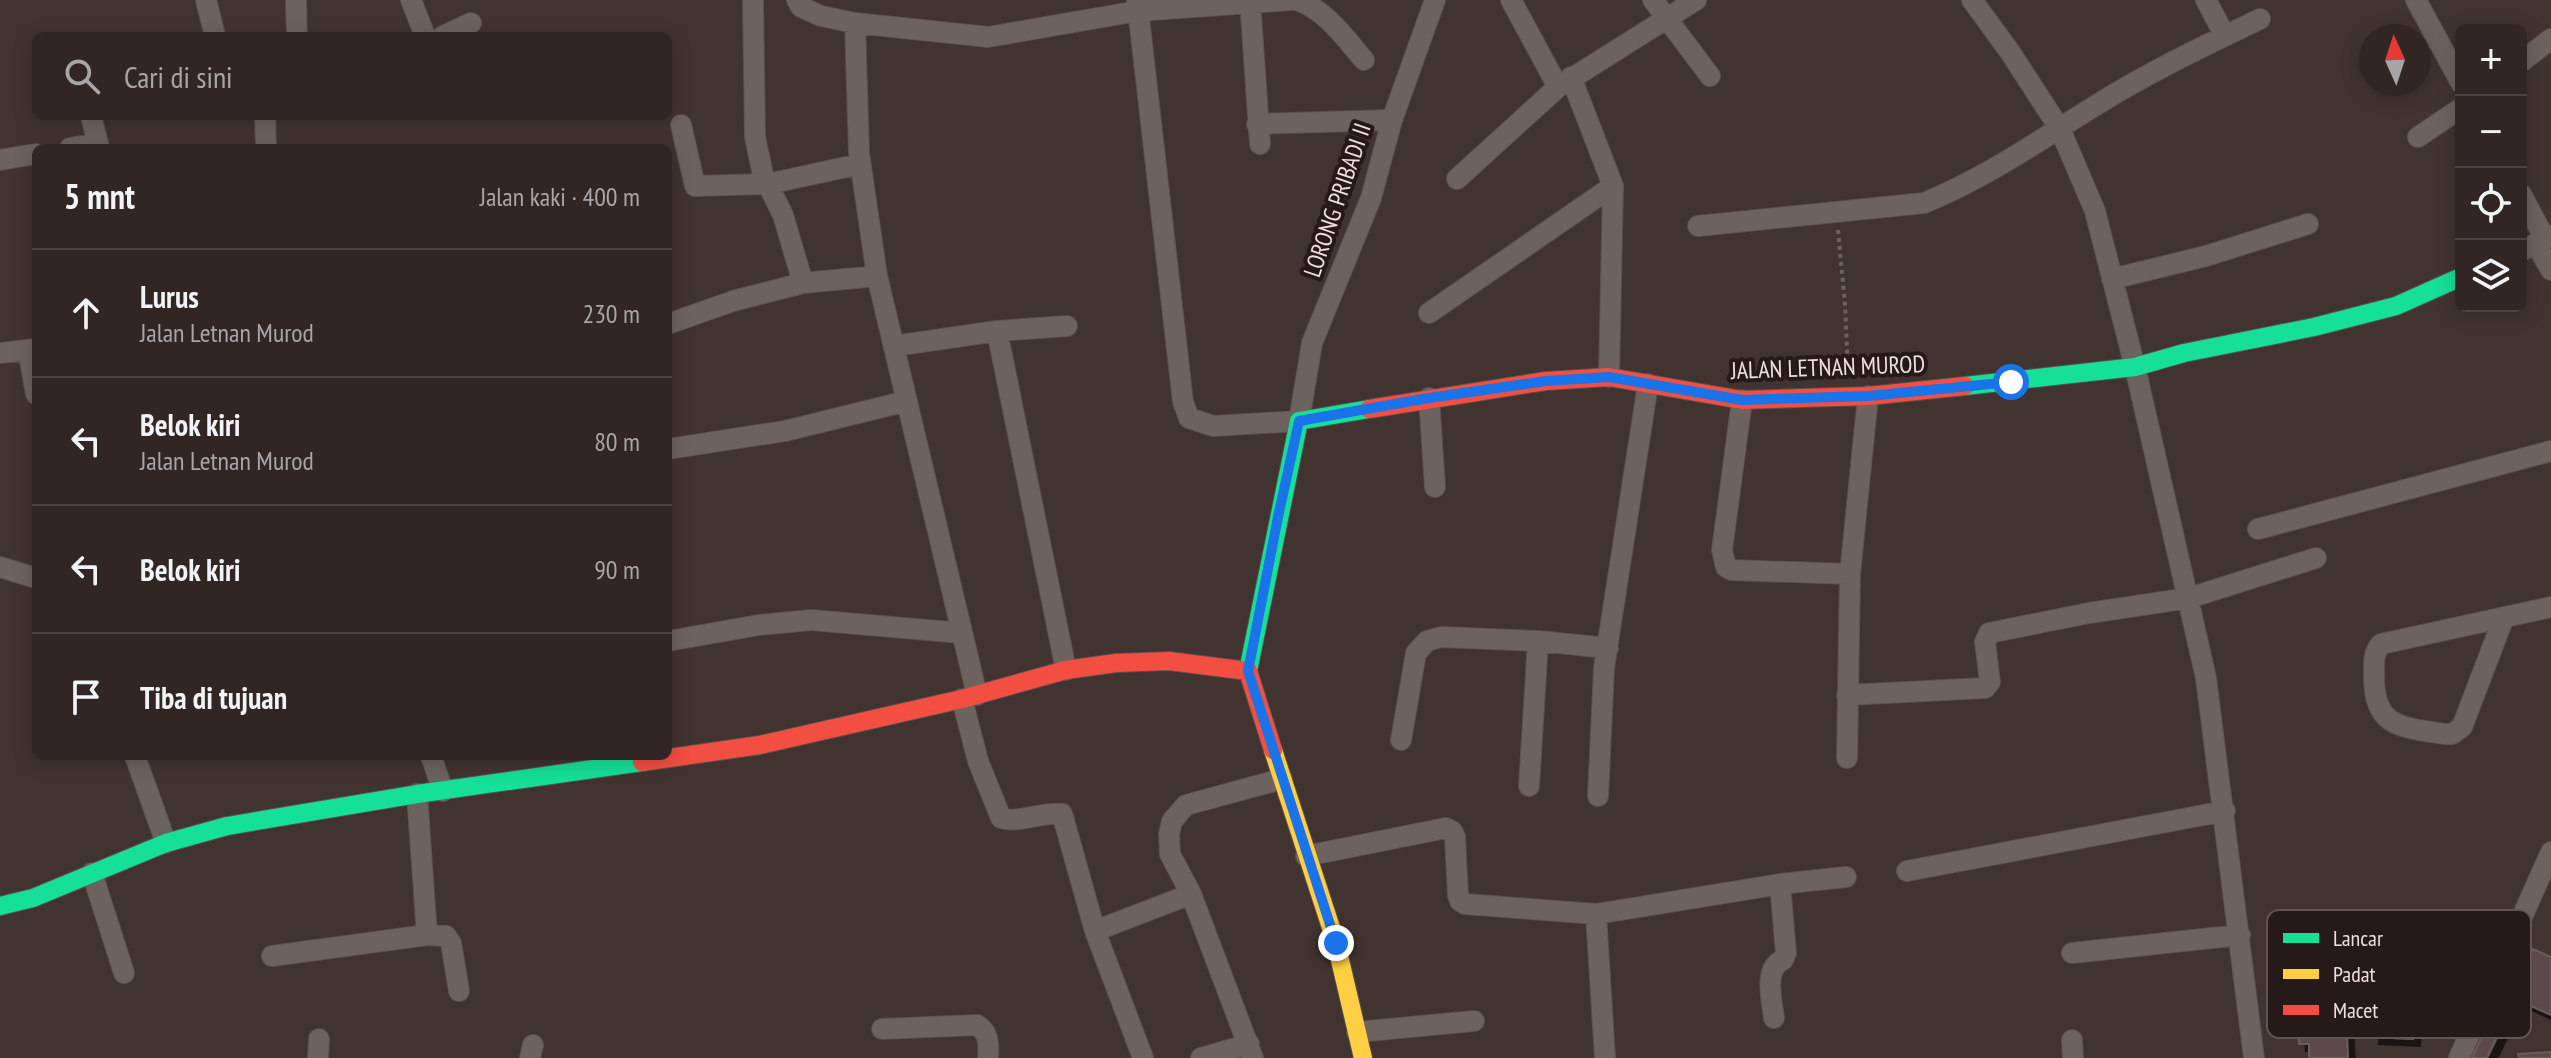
<!DOCTYPE html>
<html lang="id">
<meta charset="utf-8">
<style>
body{margin:0;font-family:"PT Sans Narrow",sans-serif;background:#392e2c;color:#f1f3f6}
.controls{position:absolute;right:24px;top:24px;display:grid;overflow:hidden;border-radius:12px;box-shadow:0 4px 20px #0003}
.controls button{width:72px;height:72px;display:grid;place-items:center;padding:0;border:0;border-bottom:2px solid #4c4341;background:#312624;color:#f1f3f6;font:40px sans-serif}
.compass{position:absolute;left:2359px;top:24px;width:72px;height:72px;border-radius:50%;background:#312624;box-shadow:0 4px 20px #0003;rotate:357deg}
.stop{position:absolute;width:24px;height:24px;margin:-18px;border:6px solid #1a73e8;border-radius:50%;background:#fff}
.stop.end{background:#1a73e8;border-color:#fff;box-shadow:0 2px 8px #0008}
.list{margin:0;padding:0;list-style:none}
h2{display:flex;justify-content:space-between;align-items:center;height:104px;margin:0;padding:0 32px;font-size:34px}
h2 small{font-size:26px;font-weight:400;color:#a8a5a6}
.list li{display:grid;grid-template-columns:52px 1fr auto;gap:24px;align-items:center;box-sizing:border-box;height:128px;padding:0 32px;border-top:2px solid #4c4341}
.list b{display:block;font-size:30px;white-space:nowrap}
.list p{margin:0;font-size:26px;white-space:nowrap;color:#a8a5a6}
.list em{font-size:26px;font-style:normal;color:#a8a5a6}
.icon{flex:none;width:44px;height:44px;fill:none;stroke:currentColor;stroke-width:2;stroke-linecap:round;stroke-linejoin:round}
.map{position:relative;flex:none;width:2551px;height:1058px;overflow:hidden}
.search{position:absolute;background:#312624;box-shadow:0 4px 20px #0003;left:32px;top:32px;width:640px;height:88px;display:flex;align-items:center;gap:20px;box-sizing:border-box;padding:0 28px;border-radius:12px;color:#a8a5a6;font-size:30px}
.panel{position:absolute;background:#312624;box-shadow:0 4px 20px #0003;left:32px;top:144px;width:640px;height:616px;border-radius:12px}
.map>svg:first-child{display:block}
.building{fill:#5d4a4c;stroke:#675b5b;stroke-width:2;filter:url(#shadow)}
.lines{fill:none;stroke-linecap:round;stroke-linejoin:round}
.street-casing{stroke:#5b4f4d;stroke-width:22}
.fast-casing{stroke:#5b4f4d;stroke-width:20}
.slow-casing{stroke:#5b4f4d;stroke-width:20}
.jam-casing{stroke:#5b4f4d;stroke-width:20}
.path{stroke:#6b625e;stroke-width:4;stroke-dasharray:4 4;stroke-linecap:butt}
.street{stroke:#6d635e;stroke-width:20}
.fast{stroke:#16e098;stroke-width:18}
.slow{stroke:#ffcf43;stroke-width:18}
.jam{stroke:#f24e42;stroke-width:18}
.route{stroke:#1a73e8;stroke-width:10}
.labels{text-anchor:middle;dominant-baseline:central;stroke-width:8;stroke-linejoin:round;paint-order:stroke}
.street-label{font-size:24px;fill:#efdedb;stroke:#251a18}
.key{fill:#251a18;stroke:#625552;stroke-width:2}
.key-label{font-size:22px;fill:#efdedb}
</style>
<div class="map">
<svg width="2551" height="1058" viewBox="0 0 2551 1058">
<defs>
<filter id="shadow"><feDropShadow dx="7" dy="7" stdDeviation="0" flood-color="#0009"/></filter>
</defs>
<rect width="100%" height="100%" fill="#413330"/>
<path class="building" d="M2533,949L2551,957V1015L2511,997Z
M2374,1013L2414,1016L2413,1039L2372,1037Z
M2346,1016L2348,1058H2309V1044H2299L2298,1033H2309L2308,1018Z
M2489,1021L2502,1027L2487,1058H2472Z
M2551,1052V1058H2519L2518,1054Z"/>
<g class="lines">
<defs>
<path id="street" d="M206,0L215,36
M296,0L297,36
M411,0L425,36
M753,0L755,137L763,175L783,215L803,283
M797,0L801,7L821,16L855,23L988,37L1138,11L1292,0
M1137,0L1183,402L1189,418L1213,426L1299,421L1312,343L1371,198L1392,120L1435,0
M1250,0L1260,144
M1297,0C1326,10 1345,38 1364,60
M1511,0L1558,87
M1653,0L1710,76
M1972,0L2010,52L2060,129L2095,211L2135,367L2206,678L2254,1058
M2206,0L2225,36
M2416,0L2461,83
M855,23L859,153L877,276L977,695
M443,36L471,23
M2521,62L2551,39
M1571,77L1613,186L1609,377
M91,116L99,148
M265,116L266,148
M1257,124L1392,120
M681,125L695,186L768,184L860,164
M2418,137L2461,108
M70,148L98,143
M0,160L36,154
M1457,179L1558,87L1696,0
M2521,194L2545,239
M1698,226L1924,203C1986,178 2041,139 2098,104C2149,72 2206,45 2260,19
M2536,244L2551,270
M2521,251L2551,236
M2112,279L2206,256L2308,224
M1429,313L1613,186
M668,324L733,301L803,283L877,276
M997,331L1067,326
M894,346L997,331L1066,670
M28,350L36,394
M0,353L36,349
M1429,398L1435,487
M1742,400L1722,550L1726,567L1731,570L1850,574
M668,449L785,431L907,401
M2258,529L2551,451
M0,567L36,578
M2504,617L2462,727L2452,734H2445C2401,727 2373,728 2374,674C2374,663 2373,653 2381,644L2551,607
M668,641L759,625L811,620L962,633
M1847,695L1985,688L1990,682L1985,642L1989,633L2089,613L2189,598L2316,558
M962,699L978,761L1001,818C1020,824 1042,811 1062,814L1063,817L1095,931L1143,1058
M1401,740L1416,653L1427,641L1441,637L1538,641L1608,648
M135,756L166,843
M431,756L443,791
M1847,758L1850,574L1868,396
M1529,786L1538,641
M417,794L427,935
M1598,796L1604,668L1648,384
M1306,856L1446,828L1452,831L1455,837L1458,895L1460,901L1465,904L1596,914
M1907,871L2225,811
M92,873L124,973
M1095,931L1191,894
M2072,953L2240,935
M272,956L427,935L446,936L451,943L459,991
M1774,1018C1772,1001 1763,968 1783,960L1786,953L1780,884
M882,1029L977,1025C989,1032 989,1045 988,1058
M1357,1032L1474,1021
M2072,1040L2073,1058
M318,1058L319,1039
M530,1058L533,1045
M1201,1058L1249,1044
M1253,1058L1191,894L1170,854L1169,834L1172,821L1186,805L1282,779
M1605,1058L1596,914L1780,884L1846,877
M2459,1058L2551,852"/>
<path id="fast" d="M1965,386L2135,367L2184,353L2314,327L2396,306L2461,277
M1248,671L1299,421L1369,409
M0,906L33,898L166,843L227,826L417,794L642,762"/>
<path id="slow" d="M1273,750L1336,943L1363,1058"/>
<path id="jam" d="M1369,409L1546,381L1609,377L1742,400L1868,396L1965,386
M642,762L760,745L962,699L1066,670L1116,663L1169,661L1248,671L1273,750"/>
</defs>
<use href="#street" class="street-casing"/>
<use href="#fast" class="fast-casing"/>
<use href="#slow" class="slow-casing"/>
<use href="#jam" class="jam-casing"/>
<path class="path" d="M1838,230L1845,304L1848,372"/>
<use href="#street" class="street"/>
<use href="#fast" class="fast"/>
<use href="#slow" class="slow"/>
<use href="#jam" class="jam"/>
</g>
<g class="lines">
<path class="route" d="M1336,943L1248,671L1278,517L1299,421L1429,398L1546,381L1609,377L1742,400L1868,396L2011,382"/>
</g>
<g class="labels">
<g class="street-label">
<text transform="translate(1337 200) rotate(-71)">LORONG PRIBADI II</text>
<text transform="translate(1828 367) rotate(-2)">JALAN LETNAN MUROD</text>
</g>
</g>
<rect x="2267" y="910" width="264" height="128" rx="12" class="key"/>
<rect x="2283" y="933" width="36" height="10" fill="#16e098"/>
<rect x="2283" y="969" width="36" height="10" fill="#ffcf43"/>
<rect x="2283" y="1005" width="36" height="10" fill="#f24e42"/>
<g class="key-label">
<text x="2333" y="946">Lancar</text>
<text x="2333" y="982">Padat</text>
<text x="2333" y="1018">Macet</text>
</g>
</svg>
<div class="controls">
<button>+</button>
<button>−</button>
<button><svg class="icon" aria-label="locate" viewBox="0 0 24 24"><circle cx="12" cy="12" r="6"/><path d="M12 2v4M12 18v4M2 12h4M18 12h4"/></svg></button>
<button><svg class="icon" aria-label="layers" viewBox="0 0 24 24"><path d="M12 4l9 5-9 5-9-5zM3 14l9 5 9-5"/></svg></button>
</div>
<svg class="compass" viewBox="-18 -18 36 36"><path d="M0-13l5 13h-10z" fill="#e53935"/><path d="M0 13l5-13h-10z" fill="#a8a5a6"/></svg>
<div class="stop" style="left:2011px;top:382px"></div>
<div class="stop end" style="left:1336px;top:943px"></div>
<div class="search"><svg class="icon" aria-label="search" viewBox="0 0 24 24"><circle cx="10" cy="10" r="6"/><path d="M15 15l6 6"/></svg>Cari di sini</div>
<section class="panel">
<h2>5 mnt<small>Jalan kaki · 400 m</small></h2>
<ul class="list">
<li><svg class="icon" aria-label="ahead" viewBox="0 0 24 24"><path d="M12 20V5M6 11l6-6 6 6"/></svg><div><b>Lurus</b><p>Jalan Letnan Murod</p></div><em>230 m</em></li>
<li><svg class="icon" aria-label="left" viewBox="0 0 24 24"><path d="M17 20v-9H6M10 6l-5 5 5 5"/></svg><div><b>Belok kiri</b><p>Jalan Letnan Murod</p></div><em>80 m</em></li>
<li><svg class="icon" aria-label="left" viewBox="0 0 24 24"><path d="M17 20v-9H6M10 6l-5 5 5 5"/></svg><div><b>Belok kiri</b></div><em>90 m</em></li>
<li><svg class="icon" aria-label="arrive" viewBox="0 0 24 24"><path d="M6 21V4h12l-3 4 3 4H6"/></svg><div><b>Tiba di tujuan</b></div></li>
</ul>
</section>
</div>
